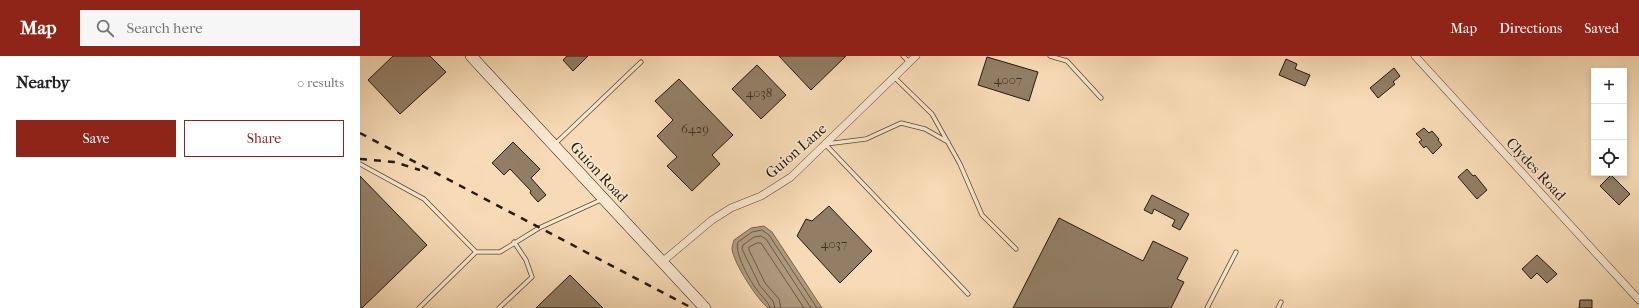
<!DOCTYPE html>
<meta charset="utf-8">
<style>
body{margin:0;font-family:"IM FELL French Canon",serif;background:#f6f6f6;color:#202124}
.controls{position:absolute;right:12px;top:12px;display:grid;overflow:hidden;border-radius:0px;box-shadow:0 2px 6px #0003}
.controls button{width:36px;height:36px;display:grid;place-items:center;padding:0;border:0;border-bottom:1px solid #e0e0e0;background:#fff;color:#202124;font:20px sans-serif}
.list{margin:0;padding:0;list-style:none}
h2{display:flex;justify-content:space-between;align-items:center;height:52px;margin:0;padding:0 16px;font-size:17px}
h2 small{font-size:13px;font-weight:400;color:#757577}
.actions{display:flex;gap:8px;padding:12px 16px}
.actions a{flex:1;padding:9px 0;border:1px solid #8f2418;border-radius:0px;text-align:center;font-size:14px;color:#8f2418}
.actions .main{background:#8f2418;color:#fff}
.icon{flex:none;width:22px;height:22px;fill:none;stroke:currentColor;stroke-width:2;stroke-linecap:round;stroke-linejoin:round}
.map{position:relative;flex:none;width:1279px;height:252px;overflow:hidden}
header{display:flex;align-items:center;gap:24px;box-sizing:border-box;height:56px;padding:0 20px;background:#8f2418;color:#fff}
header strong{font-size:19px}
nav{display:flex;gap:22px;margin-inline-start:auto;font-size:14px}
.search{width:280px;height:36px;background:#f6f6f6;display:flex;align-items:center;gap:10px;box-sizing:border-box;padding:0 14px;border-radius:0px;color:#757577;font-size:15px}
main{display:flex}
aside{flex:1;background:#fff}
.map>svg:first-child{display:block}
.water{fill:#af997d;stroke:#776650}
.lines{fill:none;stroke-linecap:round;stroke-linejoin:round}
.shore{stroke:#6a5945;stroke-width:1}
.building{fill:#927e65;stroke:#24190d}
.lane-casing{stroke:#594a37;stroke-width:5}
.street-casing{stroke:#594a37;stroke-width:8}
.secondary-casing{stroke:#24190d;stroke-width:12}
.lane{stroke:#fae8d0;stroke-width:3.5}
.street{stroke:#fae8d0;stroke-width:7}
.secondary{stroke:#fae8d0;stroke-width:11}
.rail{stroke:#24190d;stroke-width:2.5;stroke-dasharray:7 7;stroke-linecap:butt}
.labels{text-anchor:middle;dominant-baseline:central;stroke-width:3;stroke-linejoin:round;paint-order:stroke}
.number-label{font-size:13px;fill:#403223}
.street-label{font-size:15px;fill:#24190d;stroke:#fae8d0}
</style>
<header>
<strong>Map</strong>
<div class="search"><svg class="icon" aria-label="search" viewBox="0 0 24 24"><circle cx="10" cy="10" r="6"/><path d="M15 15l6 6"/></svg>Search here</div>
<nav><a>Map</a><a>Directions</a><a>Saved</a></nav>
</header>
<main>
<aside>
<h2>Nearby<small>0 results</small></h2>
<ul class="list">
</ul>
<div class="actions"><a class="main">Save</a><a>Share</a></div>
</aside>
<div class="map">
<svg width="1279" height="252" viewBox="0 0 1279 252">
<rect width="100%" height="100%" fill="#f7dbb6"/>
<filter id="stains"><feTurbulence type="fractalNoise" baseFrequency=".005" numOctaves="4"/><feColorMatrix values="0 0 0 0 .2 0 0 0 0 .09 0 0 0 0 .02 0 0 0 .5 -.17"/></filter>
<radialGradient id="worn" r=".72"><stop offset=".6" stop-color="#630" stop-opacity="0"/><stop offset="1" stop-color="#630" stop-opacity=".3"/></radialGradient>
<path class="water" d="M404,170L412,176L462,252H408C397,243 374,208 372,193C372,191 373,187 374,184L391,172Z"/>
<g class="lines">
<path class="shore" d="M410,252C409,246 401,240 397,234C390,225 374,197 378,186L392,176L402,174L409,179L457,252
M415,252L413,245L400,230L382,193L383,189L394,181L401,180L406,183L451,252
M421,252L419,243L405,227L389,194V191L397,187H401L444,252"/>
</g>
<path class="building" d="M33,0H70L86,16L40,58L8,24Z
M207,0H228L213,15L203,4Z
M419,0H486L451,34Z
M627,1L678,16L669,45L618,29Z
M926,3L937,8L935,13L950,19L945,30L919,19Z
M397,9L426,39L401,63L372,33Z
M1034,12L1040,20L1033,26L1035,28L1018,42L1010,32Z
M319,23L373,79L352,99L360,108L332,135L307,110L317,101L297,80L313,64L295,45Z
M1064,72L1069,77L1072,75L1079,83L1078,84L1082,89L1073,98L1066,90L1064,92L1059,86L1062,84L1056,78Z
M153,86L180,113L171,122L186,139L178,146L170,137L171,135L150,113L144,119L132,107Z
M1107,113L1113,120L1115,119L1127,134L1117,143L1098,121Z
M1251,119L1270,138L1259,149L1240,130Z
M0,120L67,189L2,252H0Z
M792,139L829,158L820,174L812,170L815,164L794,153L792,158L784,154Z
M469,150L512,195L480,227L437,180L446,163L452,165Z
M699,162L783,205L793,185L828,202L817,223L824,226L811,252H653Z
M1177,199L1197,218L1187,227L1177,217L1171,223L1162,213Z
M210,219L243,252H176Z
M1220,244H1232V252H1219Z"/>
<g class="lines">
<defs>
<path id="lane" d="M543,0L549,6
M690,0L707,5L741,42
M534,21L572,58L600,108L622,159L656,193
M195,88L281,6
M465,88L608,238
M466,88L506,83L541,67L565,73L588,86
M0,108L64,143L116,196H140L179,172L243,143
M59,252L116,196
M139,252L172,221L166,204L154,186
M847,252L876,196
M918,252L921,246"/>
<path id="street" d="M1055,0L1279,244
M302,206L352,164L371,152L401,140L431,121L556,0"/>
<path id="secondary" d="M111,0L345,252"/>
</defs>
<use href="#lane" class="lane-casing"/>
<use href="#street" class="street-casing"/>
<use href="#secondary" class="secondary-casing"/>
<use href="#lane" class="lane"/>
<use href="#street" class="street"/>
<use href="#secondary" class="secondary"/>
<path class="rail" d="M0,77L332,252
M0,103L34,106L60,114"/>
</g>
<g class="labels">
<g class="number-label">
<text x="648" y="23">4007</text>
<text x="399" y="36">4038</text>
<text x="335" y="72">6429</text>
<text x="474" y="187">4037</text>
</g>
<g class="street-label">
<text transform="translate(436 95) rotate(-41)">Guion Lane</text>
<text transform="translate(1176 113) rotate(47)">Clydes Road</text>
<text transform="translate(239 116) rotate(47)">Guion Road</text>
</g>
</g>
<rect width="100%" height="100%" filter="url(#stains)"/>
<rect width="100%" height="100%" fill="url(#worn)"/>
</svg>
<div class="controls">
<button>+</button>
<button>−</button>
<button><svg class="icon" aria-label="locate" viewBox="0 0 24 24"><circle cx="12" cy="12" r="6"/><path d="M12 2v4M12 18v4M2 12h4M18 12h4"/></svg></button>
</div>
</div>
</main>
